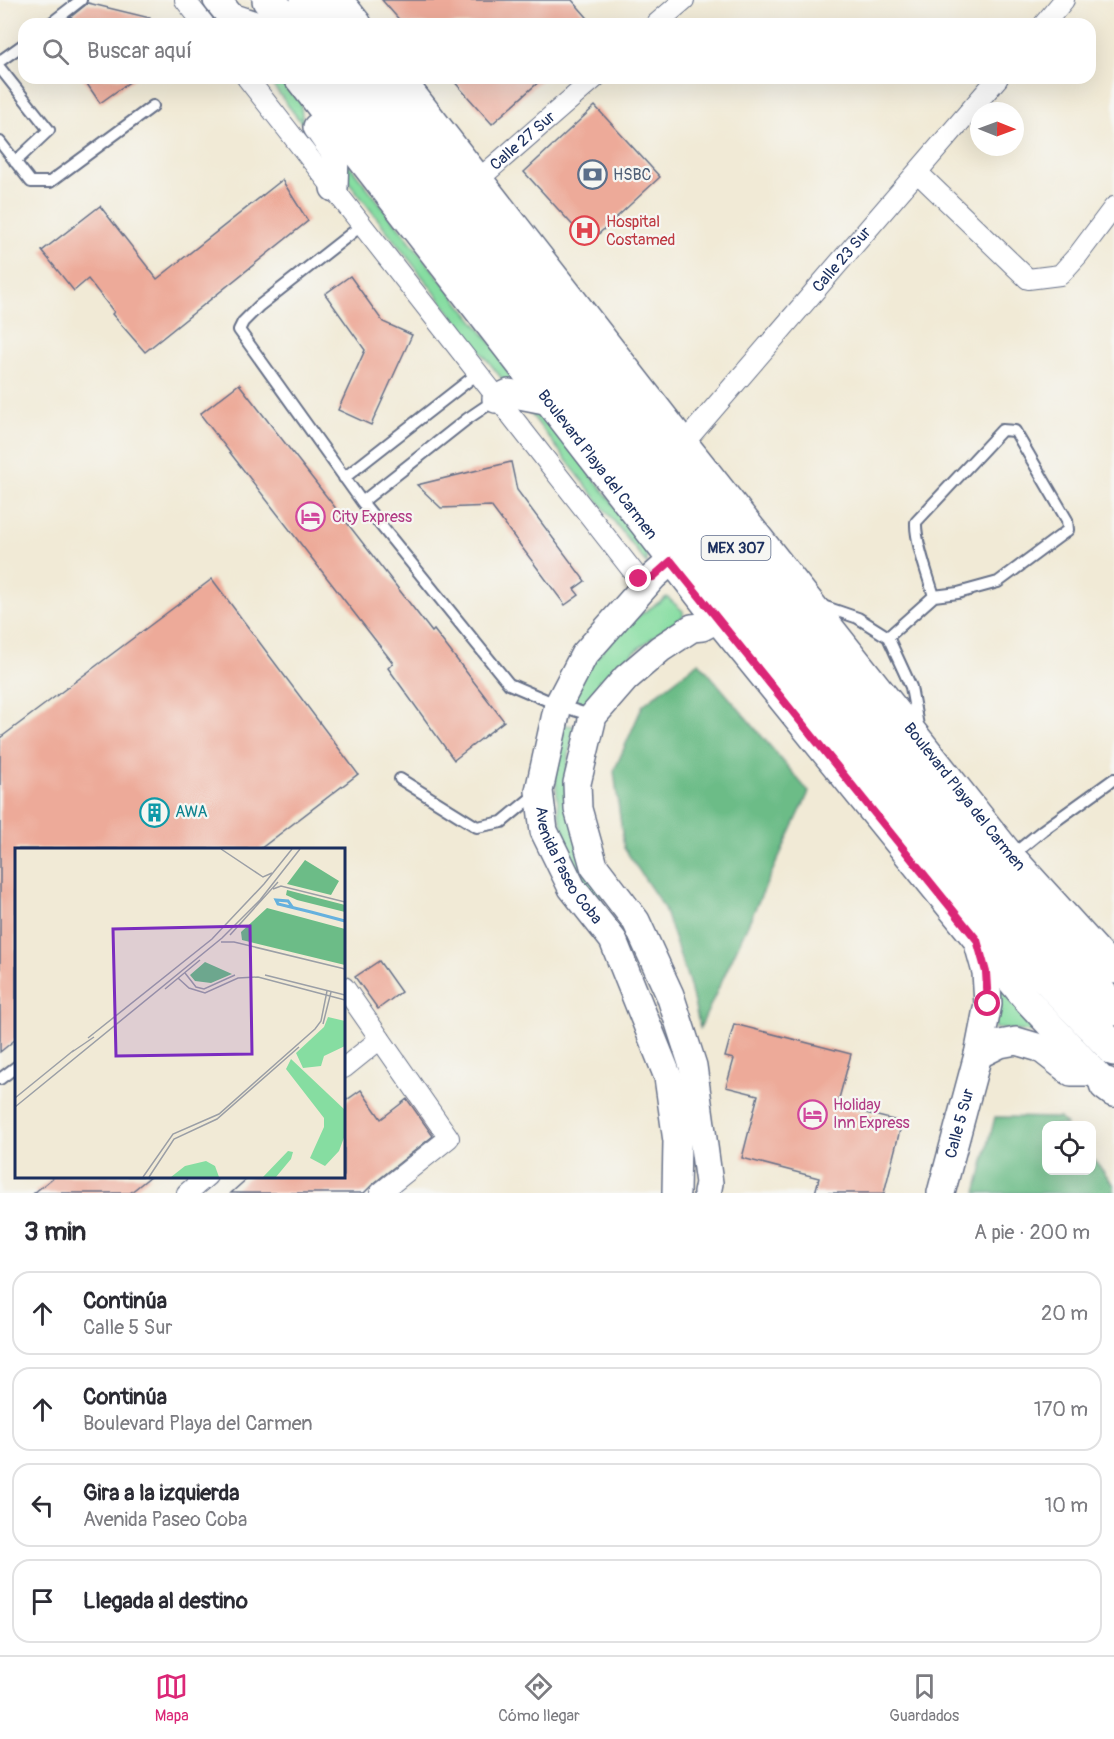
<!DOCTYPE html>
<html lang="es">
<meta charset="utf-8">
<style>
body{margin:0;font-family:Pangolin,sans-serif;background:#f7f7f7;color:#2b2b33}
.controls{position:absolute;right:18px;bottom:18px;display:grid;overflow:hidden;border-radius:12px;box-shadow:0 6px 24px #0002}
.controls button{width:54px;height:54px;display:grid;place-items:center;padding:0;border:0;border-bottom:2px solid #e1e1e2;background:#fff;color:#2b2b33;font:30px sans-serif}
.compass{position:absolute;left:970px;top:102px;width:54px;height:54px;border-radius:50%;background:#fff;box-shadow:0 6px 24px #0002;rotate:91deg}
.stop{position:absolute;width:18px;height:18px;margin:-14px;border:4px solid #db2777;border-radius:50%;background:#fff}
.stop.end{background:#db2777;border-color:#fff;box-shadow:0 2px 6px #0008}
.list{margin:0;padding:0;list-style:none}
h2{display:flex;justify-content:space-between;align-items:center;height:78px;margin:0;padding:0 24px;font-size:26px}
h2 small{font-size:20px;font-weight:400;color:#7c7c81}
.list li{display:grid;grid-template-columns:39px 1fr auto;gap:18px;align-items:center;box-sizing:border-box;height:84px;margin:0 12px 12px;padding:0 12px;border:2px solid #e1e1e2;border-radius:18px}
.list b{display:block;font-size:22px;white-space:nowrap}
.list p{margin:0;font-size:20px;white-space:nowrap;color:#7c7c81}
.list em{font-size:20px;font-style:normal;color:#7c7c81}
.icon{flex:none;width:33px;height:33px;fill:none;stroke:currentColor;stroke-width:2;stroke-linecap:round;stroke-linejoin:round}
.map{position:relative;flex:none;width:1114px;height:1193px;overflow:hidden}
.search{position:absolute;background:#fff;box-shadow:0 6px 24px #0002;left:18px;right:18px;top:18px;height:66px;display:flex;align-items:center;gap:15px;box-sizing:border-box;padding:0 21px;border-radius:18px;color:#7c7c81;font-size:22px}
.sheet{height:462px;background:#fff}
nav{display:flex;justify-content:space-around;align-items:center;box-sizing:border-box;height:84px;border-top:2px solid #e1e1e2;background:#fff;font-size:16px;color:#7c7c81}
nav a{display:grid;justify-items:center;gap:3px}
nav .on{color:#db2777}
.map>svg:first-child{display:block}
.green{fill:#86dda1;stroke:#508680;stroke-width:1.5}
.forest{fill:#6cbc87;stroke:#447672;stroke-width:1.5}
.building{fill:#edaa99}
.lines{fill:none;stroke-linecap:round;stroke-linejoin:round}
.lane-casing{stroke:#667088;stroke-width:14}
.street-casing{stroke:#667088;stroke-width:22}
.secondary-casing{stroke:#667088;stroke-width:30}
.highway-casing{stroke:#667088;stroke-width:36}
.lane{stroke:#fff;stroke-width:10}
.street{stroke:#fff;stroke-width:20}
.secondary{stroke:#fff;stroke-width:27}
.highway{stroke:#fff;stroke-width:33}
.route{stroke:#db2777;stroke-width:8}
.labels{text-anchor:middle;dominant-baseline:central;stroke-width:4.5;stroke-linejoin:round;paint-order:stroke}
.shield{fill:#f6f6f2;stroke:#5d6b8a;stroke-width:1.5}
.shield-label{font-size:15px;font-weight:bold;fill:#1b2f5e}
.street-label{font-size:16px;fill:#1b2f5e;stroke:#f6f6f2}
.service-label{font-size:16px;fill:#4e5e75;stroke:#f6f6f2;text-anchor:start}
.health-label{font-size:16px;fill:#be3a42;stroke:#f6f6f2;text-anchor:start}
.hotel-label{font-size:16px;fill:#b23c85;stroke:#f6f6f2;text-anchor:start}
.culture-label{font-size:16px;fill:#0d838f;stroke:#f6f6f2;text-anchor:start}
.inset-river{fill:none;stroke:#65b1de;stroke-width:3}
.inset-road{fill:none;stroke:#9b9fa6;stroke-width:1.5}
.view{fill:#7b2cbf;fill-opacity:0.15;stroke:#7b2cbf;stroke-width:3}
.inset-edge{fill:none;stroke:#1b2f5e;stroke-width:3}
</style>
<div class="map">
<svg width="1114" height="1193" viewBox="0 0 1114 1193">
<rect width="100%" height="100%" fill="#f6f6f2"/>
<filter id="ink" filterUnits="userSpaceOnUse"><feTurbulence type="fractalNoise" baseFrequency=".0167" numOctaves="2"/><feDisplacementMap in="SourceGraphic" scale="12" xChannelSelector="R" yChannelSelector="G"/><feConvolveMatrix kernelMatrix="1 2 1 2 8 2 1 2 1" color-interpolation-filters="sRGB"/></filter>
<filter id="wash" filterUnits="userSpaceOnUse"><feTurbulence type="fractalNoise" baseFrequency=".008" numOctaves="4" result="noise"/><feDisplacementMap in="SourceGraphic" scale="24" xChannelSelector="R" yChannelSelector="G"/><feGaussianBlur stdDeviation="1.35" result="paint"/><feColorMatrix in="noise" values="0 0 0 0 0 0 0 0 0 0 0 0 0 0 0 0 0 1.4 0 .05"/><feComposite in="paint" operator="in"/></filter>
<g filter="url(#wash)">
<rect width="100%" height="100%" fill="#f1ead6"/>
<path class="green" d="M267,78H281L301,103L302,118L323,145L326,155Z
M343,157L527,388L506,384L345,177Z
M523,404L541,408L647,549V564Z
M667,597L683,611V617C646,641 609,667 587,707L577,706L570,697L582,674L626,624Z
M564,725L574,726L567,766L566,797L602,898L600,902L591,901L573,864L559,814L555,773Z
M1001,987L1034,1026L1031,1032L994,1028Z"/>
<path class="forest" d="M699,662L809,792L700,1028L689,982L663,906L624,848L614,771L643,705Z
M995,1117L1060,1118L1066,1125L1046,1126V1170H1092V1157L1114,1185V1193H976Z"/>
<g id="blocks">
<path class="building" d="M382,0H572L593,24H403Z
M88,3L150,18L149,24H62Z
M83,78H135L100,103Z
M451,78H543L492,124Z
M595,106L660,177L589,243L524,172Z
M282,180L308,221L145,352L112,314L114,312L88,279L74,291L42,251L100,206L157,279Z
M350,276L383,322L412,335L371,425L338,410L365,350L325,294Z
M239,384L432,632L434,630L504,721L454,760L388,668L393,663L200,414Z
M511,462L517,490L585,581L574,589L579,595L565,605L491,506L441,508L417,485Z
M212,579L358,774L260,849H16V1039L0,1052V738Z
M379,961L401,992L378,1009L355,977Z
M734,1024L851,1054L837,1106L902,1122L884,1193H815L819,1178L742,1158L758,1095L726,1087L734,1059L725,1057Z
M361,1090L381,1119L407,1099L433,1136L373,1184L364,1193H231L250,1176H344V1102Z
M55,1176H151L130,1193H34Z"/>
</g>
</g>
<g filter="url(#ink)">
<use href="#blocks" fill-opacity="0" stroke="#667088" stroke-width="1.5"/>
<g class="lines">
<defs>
<path id="lane" d="M50,24L81,0
M0,61L24,44
M0,68L49,130L15,162
M0,142L31,182H50L153,106
M362,225L259,306L243,322L239,330L362,502L509,684L558,705L593,716
M344,478L477,374
M362,502L467,419L495,400
M820,605L858,618L888,637L911,687L918,726
M888,637L934,596C928,576 915,541 916,522L1002,430L1015,431L1067,520L1068,530L998,582L958,593L934,596
M400,779L477,827L502,822L537,793
M1011,856L1043,830L1114,779
M0,1079L16,1067"/>
<g id="street">
<path d="M185,0L204,24"/>
<path d="M656,24L684,0"/>
<path d="M1044,24L1064,0"/>
<path d="M247,78L639,579L653,577"/>
<path d="M918,173L1028,279L1060,275L1078,255L1114,207"/>
<path id="s1" d="M479,179L595,78"/>
<path id="s2" d="M684,443L998,78"/>
<path d="M344,987L449,1138L380,1193"/>
<path d="M344,1068L380,1039"/>
<path d="M187,1193L207,1176"/>
</g>
<g id="secondary">
<path d="M217,0L231,17L252,24"/>
<path d="M339,0L358,24"/>
<path id="s3" d="M298,78L717,619L977,940L1028,1001L1114,1093"/>
<path id="s4" d="M400,78L684,443L1011,856L1114,970"/>
<path d="M317,127L335,153L334,188"/>
<path d="M496,399L509,393L550,401"/>
<path id="s5" d="M671,561L653,577L584,655L558,705L539,791L544,831L572,888L613,940L668,1077L677,1141L676,1193"/>
<path d="M978,1055L1000,1044L1016,1041L1040,1048L1071,1072H1093"/>
<path d="M707,1193L709,1183L693,1066L670,995L636,921L594,866L578,809L577,783L593,716L626,678L660,649L692,628L702,627L717,619"/>
<path id="s6" d="M941,1193L978,1055L988,1004L986,972L979,947"/>
</g>
<path id="highway" d="M269,0L288,24
M307,0L325,24
M330,78L797,675L1017,946L1114,1049
M368,78L863,709C941,814 1025,913 1114,1009
M1106,1084L1114,1090"/>
</defs>
<use href="#lane" class="lane-casing"/>
<use href="#street" class="street-casing"/>
<use href="#secondary" class="secondary-casing"/>
<use href="#highway" class="highway-casing"/>
<use href="#lane" class="lane"/>
<use href="#street" class="street"/>
<use href="#secondary" class="secondary"/>
<use href="#highway" class="highway"/>
</g>
</g>
<g class="lines" filter="url(#ink)">
<path class="route" d="M639,579L653,577L671,561L977,940L986,972L988,1004"/>
</g>
<defs>
<symbol id="bank-ring" viewBox="-11 -11 22 22"><circle r="9.5" fill="#f6f6f2" stroke="#5c6f8a" stroke-width="1.5"/><path d="M-6-4H6V4H-6ZM0-2.3a2.3 2.3 0 1 0 0 4.6a2.3 2.3 0 1 0 0-4.6Z" fill="#5c6f8a"/></symbol>
<symbol id="hospital-ring" viewBox="-11 -11 22 22"><circle r="9.5" fill="#f6f6f2" stroke="#e0444e" stroke-width="1.5"/><path d="M-5-5h3v3.5h4V-5h3V5h-3V1.5h-4V5h-3Z" fill="#e0444e"/></symbol>
<symbol id="hotel-ring" viewBox="-11 -11 22 22"><circle r="9.5" fill="#f6f6f2" stroke="#d1479c" stroke-width="1.5"/><path d="M-6-4.5h1.5V1H6V5H4.5V3h-9V5H-6ZM-4 0a1.8 1.8 0 1 1 3.6 0ZM.5 0V-2.5h3Q6-2.5 6 0Z" fill="#d1479c"/></symbol>
<symbol id="building-ring" viewBox="-11 -11 22 22"><circle r="9.5" fill="#f6f6f2" stroke="#0f9aa8" stroke-width="1.5"/><path d="M-4-6H4V6H1V3H-1V6H-4ZM-2.5-4.3h1.7v1.8h-1.7ZM.8-4.3h1.7v1.8H.8ZM-2.5-1h1.7V.8h-1.7ZM.8-1h1.7V.8H.8Z" fill="#0f9aa8"/></symbol>
</defs>
<g fill-rule="evenodd">
<use href="#bank-ring" x="576" y="158" width="33" height="33"/>
<use href="#hospital-ring" x="568" y="214" width="33" height="33"/>
<use href="#hotel-ring" x="294" y="500" width="33" height="33"/>
<use href="#building-ring" x="138" y="796" width="33" height="33"/>
<use href="#hotel-ring" x="796" y="1098" width="33" height="33"/>
</g>
<g class="labels">
<rect class="shield" x="701.5" y="536" width="69" height="24" rx="4.5"/>
<g class="shield-label">
<text x="736" y="548">MEX 307</text>
</g>
<g class="street-label">
<text stroke="none"><textPath href="#s1" startOffset="58">Calle 27 Sur</textPath></text>
<text stroke="none"><textPath href="#s2" startOffset="242">Calle 23 Sur</textPath></text>
<text stroke="none"><textPath href="#s3" startOffset="489">Boulevard Playa del Carmen</textPath></text>
<text stroke="none"><textPath href="#s4" startOffset="914">Boulevard Playa del Carmen</textPath></text>
<text stroke="none"><textPath href="#s5" startOffset="354">Avenida Paseo Coba</textPath></text>
<text stroke="none"><textPath href="#s6" startOffset="72">Calle 5 Sur</textPath></text>
</g>
<g class="service-label">
<text x="613" y="175">HSBC</text>
</g>
<g class="health-label">
<text x="606" y="222">Hospital<tspan x="606" dy="18">Costamed</tspan></text>
</g>
<g class="hotel-label">
<text x="332" y="517">City Express</text>
<text x="833" y="1105">Holiday<tspan x="833" dy="18">Inn Express</tspan></text>
</g>
<g class="culture-label">
<text x="175" y="812">AWA</text>
</g>
</g>
<g transform="translate(15 848)">
<rect width="330" height="330" fill="#f1ead6"/>
<path d="M313,169L330,173V198L309,208L306,218L288,220L281,205L309,179ZM276,211L330,262V287L324,303L310,318L295,310L309,279V270L271,221ZM273,303L278,304L276,311L261,329H248ZM191,313L200,318L204,329H156L170,318Z" fill="#86dda1"/>
<path d="M290,12L324,33L316,47L272,36ZM272,42L330,57V64L282,52L271,47ZM252,60L330,81V117L227,92L226,84ZM190,114L217,126L196,135L180,133L175,127Z" fill="#6cbc87"/>
<path class="inset-river" d="M278,60L273,53L261,52L263,56L296,64M296,64L330,73"/>
<path class="inset-road" d="M206,1L248,29L257,25M258,41L266,38L330,54M215,87L263,34M206,94H219L330,121M170,125L181,139L189,141L220,127M250,127L330,147M163,130L174,140L190,145L223,130L243,129L330,152M150,141L185,112M308,176L316,144M73,190L197,91L249,36L277,1M57,204L79,189M0,250L59,202M0,259L207,90L245,52L285,1M128,329L158,286L204,266L300,181L306,173L312,143M134,329L159,291L202,271L284,199"/>
<path class="view" d="M235,78L237,206L101,208L98,81Z"/>
<rect width="330" height="330" class="inset-edge"/>
</g>
</svg>
<div class="controls">
<button><svg class="icon" aria-label="locate" viewBox="0 0 24 24"><circle cx="12" cy="12" r="6"/><path d="M12 2v4M12 18v4M2 12h4M18 12h4"/></svg></button>
</div>
<svg class="compass" viewBox="-18 -18 36 36"><path d="M0-13l5 13h-10z" fill="#e53935"/><path d="M0 13l5-13h-10z" fill="#7c7c81"/></svg>
<div class="stop" style="left:988px;top:1004px"></div>
<div class="stop end" style="left:639px;top:579px"></div>
<div class="search"><svg class="icon" aria-label="search" viewBox="0 0 24 24"><circle cx="10" cy="10" r="6"/><path d="M15 15l6 6"/></svg>Buscar aquí</div>
</div>
<section class="sheet">
<h2>3 min<small>A pie · 200 m</small></h2>
<ul class="list">
<li><svg class="icon" aria-label="ahead" viewBox="0 0 24 24"><path d="M12 20V5M6 11l6-6 6 6"/></svg><div><b>Continúa</b><p>Calle 5 Sur</p></div><em>20 m</em></li>
<li><svg class="icon" aria-label="ahead" viewBox="0 0 24 24"><path d="M12 20V5M6 11l6-6 6 6"/></svg><div><b>Continúa</b><p>Boulevard Playa del Carmen</p></div><em>170 m</em></li>
<li><svg class="icon" aria-label="left" viewBox="0 0 24 24"><path d="M17 20v-9H6M10 6l-5 5 5 5"/></svg><div><b>Gira a la izquierda</b><p>Avenida Paseo Coba</p></div><em>10 m</em></li>
<li><svg class="icon" aria-label="arrive" viewBox="0 0 24 24"><path d="M6 21V4h12l-3 4 3 4H6"/></svg><div><b>Llegada al destino</b></div></li>
</ul>
</section>
<nav>
<a class="on"><svg class="icon" aria-label="map" viewBox="0 0 24 24"><path d="M3 6l6-2 6 2 6-2v14l-6 2-6-2-6 2zM9 4v14M15 6v14"/></svg>Mapa</a>
<a><svg class="icon" aria-label="directions" viewBox="0 0 24 24"><path d="M12 3l9 9-9 9-9-9zM9 14v-3h6M13 9l2 2-2 2"/></svg>Cómo llegar</a>
<a><svg class="icon" aria-label="saved" viewBox="0 0 24 24"><path d="M7 4h10v16l-5-4-5 4z"/></svg>Guardados</a>
</nav>
